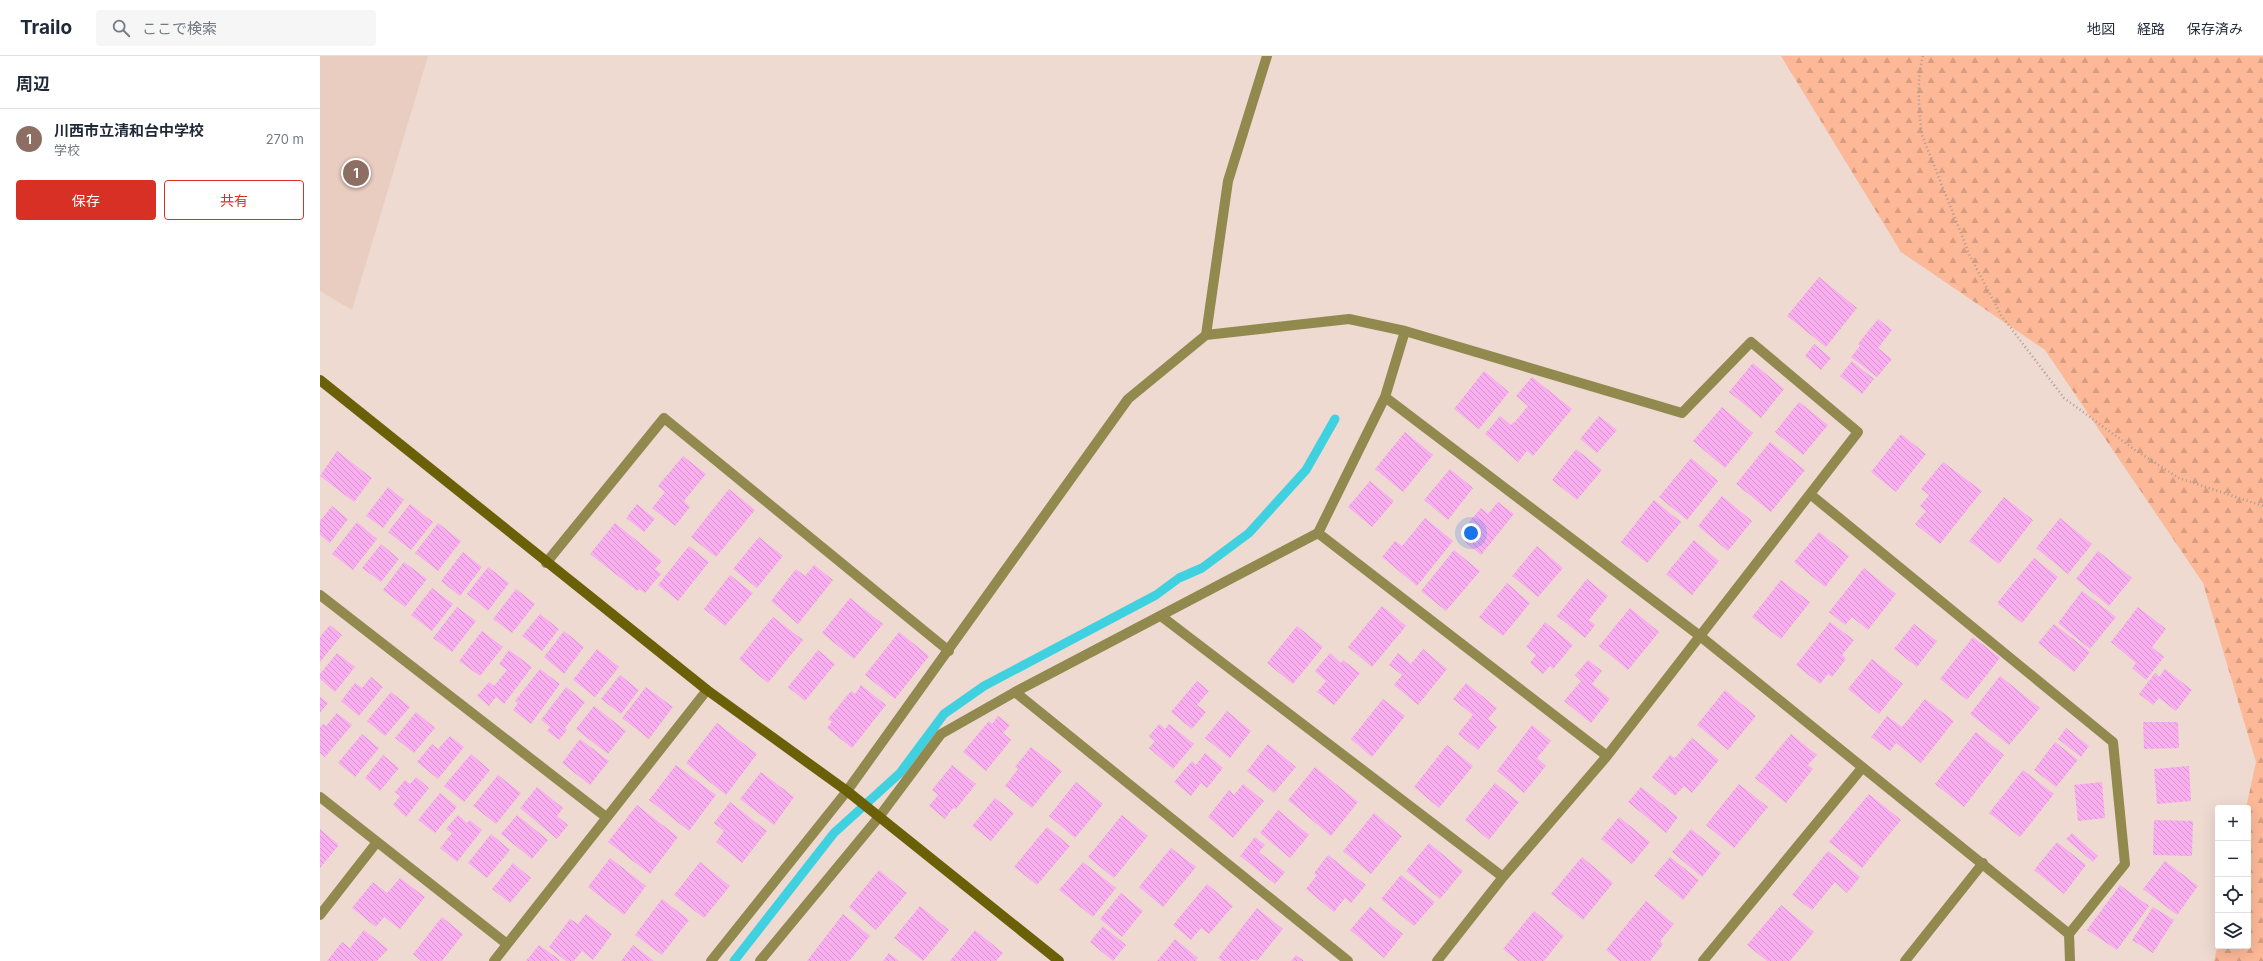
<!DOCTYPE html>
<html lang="ja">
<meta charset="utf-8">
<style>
body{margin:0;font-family:Inter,"Noto Sans JP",sans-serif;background:#f6f6f7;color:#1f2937}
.controls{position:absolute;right:12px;bottom:12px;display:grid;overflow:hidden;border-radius:4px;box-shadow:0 4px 16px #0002}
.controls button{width:36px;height:36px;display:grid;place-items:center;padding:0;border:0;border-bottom:1px solid #e0e1e3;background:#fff;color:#1f2937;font:20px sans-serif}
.you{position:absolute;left:1151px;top:477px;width:14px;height:14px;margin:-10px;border:3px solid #fff;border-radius:50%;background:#1a73e8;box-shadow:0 0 0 6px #1a73e833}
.badge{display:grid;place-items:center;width:26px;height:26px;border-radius:50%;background:#d93025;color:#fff;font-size:13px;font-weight:700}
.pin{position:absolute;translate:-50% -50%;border:2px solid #fff;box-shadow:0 1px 4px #0006}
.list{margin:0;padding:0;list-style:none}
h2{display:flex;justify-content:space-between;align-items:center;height:52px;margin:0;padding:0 16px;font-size:17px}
h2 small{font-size:13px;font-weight:400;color:#747a83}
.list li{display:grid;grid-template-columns:26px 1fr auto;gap:12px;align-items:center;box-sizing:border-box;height:60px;padding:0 16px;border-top:1px solid #e0e1e3}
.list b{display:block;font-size:15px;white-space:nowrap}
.list p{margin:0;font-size:13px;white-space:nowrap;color:#747a83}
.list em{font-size:13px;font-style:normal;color:#747a83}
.actions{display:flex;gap:8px;padding:12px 16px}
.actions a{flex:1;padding:9px 0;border:1px solid #d93025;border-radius:4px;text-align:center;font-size:14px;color:#d93025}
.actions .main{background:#d93025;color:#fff}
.icon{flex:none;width:22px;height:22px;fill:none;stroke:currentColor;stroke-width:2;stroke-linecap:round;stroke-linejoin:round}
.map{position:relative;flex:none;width:1943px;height:905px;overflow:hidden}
header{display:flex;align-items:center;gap:24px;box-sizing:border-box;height:56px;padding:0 20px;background:#fff;border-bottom:1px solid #e0e1e3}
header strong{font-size:19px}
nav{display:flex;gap:22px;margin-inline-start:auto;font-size:14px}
.search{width:280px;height:36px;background:#f6f6f7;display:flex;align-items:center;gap:10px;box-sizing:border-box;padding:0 14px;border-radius:4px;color:#747a83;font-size:15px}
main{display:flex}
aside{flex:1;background:#fff}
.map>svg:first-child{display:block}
.built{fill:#e9cdc0}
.forest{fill:url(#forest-firs)}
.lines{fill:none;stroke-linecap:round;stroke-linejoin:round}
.stream{stroke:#40d1e0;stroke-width:9}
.building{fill:url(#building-back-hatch)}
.path{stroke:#a99a93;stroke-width:2.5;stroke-dasharray:1 3;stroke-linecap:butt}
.street{stroke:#92894e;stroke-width:10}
.secondary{stroke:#6b6008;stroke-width:10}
</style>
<header>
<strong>Trailo</strong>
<div class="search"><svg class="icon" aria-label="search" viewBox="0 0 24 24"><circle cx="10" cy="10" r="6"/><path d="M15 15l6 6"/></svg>ここで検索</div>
<nav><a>地図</a><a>経路</a><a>保存済み</a></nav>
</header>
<main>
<aside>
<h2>周辺<small></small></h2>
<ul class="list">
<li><span class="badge" style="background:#8d6e63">1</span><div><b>川西市立清和台中学校</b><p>学校</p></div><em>270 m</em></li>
</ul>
<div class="actions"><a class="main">保存</a><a>共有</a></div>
</aside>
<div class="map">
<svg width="1943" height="905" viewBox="0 0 1943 905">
<defs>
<pattern id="forest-firs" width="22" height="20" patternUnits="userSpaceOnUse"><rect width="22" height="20" fill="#fcb897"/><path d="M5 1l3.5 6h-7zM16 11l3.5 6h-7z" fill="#d79d81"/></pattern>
<pattern id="building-back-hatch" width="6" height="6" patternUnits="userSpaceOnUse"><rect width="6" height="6" fill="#f9aeef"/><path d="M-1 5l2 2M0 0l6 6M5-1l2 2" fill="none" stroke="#d595cc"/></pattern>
</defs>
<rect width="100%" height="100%" fill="#eedad1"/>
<path class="built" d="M0,0H108L32,254L0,235Z"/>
<path class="forest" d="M1461,0H1943V905H1894L1898,888V890H1928V752H1926L1936,706L1883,527L1725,294L1581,196Z"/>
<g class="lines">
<path class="stream" d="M414,905L514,777L580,717L624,658L664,630L836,539L859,522L882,512L929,477L986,414L1015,363"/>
</g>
<path class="building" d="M1499,221L1537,252L1506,291L1467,260Z
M1558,263L1572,274L1558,292L1572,303L1557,321L1531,301L1540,290L1538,288Z
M1494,288L1511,302L1501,314L1485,300Z
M1532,305L1554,323L1542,338L1520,320Z
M1433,307L1464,333L1441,362L1409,336Z
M1164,315L1189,336L1159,373L1134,353Z
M1212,321L1252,353L1213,400L1207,395L1198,406L1165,378L1180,360L1191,369L1193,366L1194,367L1208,350L1196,340Z
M1479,346L1508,369L1483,399L1455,376Z
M1402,351L1433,377L1405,412L1373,385Z
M1279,360L1297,374L1277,397L1260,383Z
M1085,376L1113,399L1083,436L1055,413Z
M1581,378L1606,398L1576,436L1551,416Z
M1450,386L1485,414L1451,456L1416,428Z
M1256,393L1282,414L1257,444L1232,424Z
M17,395L52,422L34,446L0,420Z
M363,400L386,418L364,445L370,451L355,470L332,452L345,436L338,430Z
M1371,402L1398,425L1367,464L1339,441Z
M1623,406L1662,435L1620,488L1595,468L1606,455L1600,450L1609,439L1601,433Z
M1130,413L1153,432L1128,464L1104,444Z
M1050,425L1074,445L1052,471L1028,451Z
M68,431L84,444L63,472L46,460Z
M409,433L435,454L396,501L371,481Z
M1402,440L1432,465L1408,495L1378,470Z
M1684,441L1713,464L1679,508L1649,485Z
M1334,444L1361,466L1327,507L1301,486Z
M1178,446L1194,458L1161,499L1145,486L1152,477L1145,471L1161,452L1168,458Z
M90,448L113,466L91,494L68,476Z
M317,448L335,463L324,476L306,462Z
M12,450L28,463L10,487L0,479V465Z
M1105,462L1133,485L1097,530L1062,501L1075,485L1082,490Z
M1740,462L1772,488L1748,518L1716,492Z
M37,466L57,483L33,514L12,498Z
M118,467L141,485L118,515L95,497Z
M295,467L342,505L335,513L341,518L325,537L319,533L317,535L270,498Z
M1499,476L1529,500L1505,531L1474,506Z
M439,481L463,500L437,532L413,513Z
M1374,484L1399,505L1372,539L1346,518Z
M61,488L79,503L61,526L42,512Z
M369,490L389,506L358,545L338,529Z
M1217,490L1243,512L1218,541L1192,520Z
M1134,494L1160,515L1126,555L1101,535Z
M1778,495L1812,522L1789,550L1756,523Z
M143,496L162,511L140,540L121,525Z
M1714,502L1738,521L1702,567L1677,547Z
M84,506L107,523L85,551L63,534Z
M494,509L513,524L478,568L451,545L476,513L485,520Z
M168,511L189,527L168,555L147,538Z
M1544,512L1576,538L1548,574L1532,561L1525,569L1509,556Z
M410,519L433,537L405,570L384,553Z
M1267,523L1288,540L1269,564L1275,569L1265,582L1237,560Z
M1461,524L1490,546L1461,583L1432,561Z
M1187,527L1210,547L1183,580L1159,561Z
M112,532L133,548L112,575L91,559Z
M196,533L215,548L192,577L173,563Z
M1762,535L1796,561L1770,593L1738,567Z
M530,542L563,568L534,603L502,577Z
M1062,550L1086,570L1052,611L1028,591Z
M137,551L156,565L132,596L113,582Z
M1818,551L1846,573L1832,591L1844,601L1826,624L1812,612L1816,607L1791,586Z
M1310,552L1339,576L1308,614L1279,590Z
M220,558L239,573L222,595L202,580Z
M453,561L483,584L448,627L419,603Z
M1225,566L1253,589L1233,613L1230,610L1223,618L1210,607L1216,599L1206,591Z
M1510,566L1534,584L1522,599L1526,603L1512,621L1508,618L1500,628L1476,609Z
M1594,568L1617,585L1597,611L1574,593Z
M1734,568L1770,596L1754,616L1718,587Z
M10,569L22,579L0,606V581Z
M977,570L1003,591L973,628L947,607Z
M162,575L183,591L160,620L139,605Z
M244,575L264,591L244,618L224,601Z
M579,576L609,600L575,643L545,619Z
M1653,581L1680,602L1647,644L1620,623Z
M277,593L299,611L275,641L253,624Z
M1103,593L1127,613L1098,649L1074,629L1082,619L1069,609L1078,597L1091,608Z
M189,594L212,611L184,648L176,641L169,650L157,640L169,626L174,630L187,614L179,608Z
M498,594L515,608L485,645L468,631Z
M17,597L35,611L15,636L0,623V618Z
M1010,597L1021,607L1023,604L1040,617L1014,649L997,636L1006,625L995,615Z
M1552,603L1583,628L1559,658L1528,633Z
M1268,604L1282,615L1272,628L1290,643L1271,667L1244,645L1261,625L1255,619Z
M220,613L240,628L211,668L193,654L198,647L195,645Z
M1845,613L1872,634L1856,655L1839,642L1833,649L1819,638L1835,617L1839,621Z
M300,619L319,634L301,658L281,643Z
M1680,620L1720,652L1689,689L1650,658Z
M51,621L63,631L39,660L21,645L35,627L42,632Z
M877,625L889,635L877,649L886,656L872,673L851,656Z
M1146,627L1177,652L1168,663L1177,671L1158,694L1138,678L1153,659L1133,643Z
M541,629L566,649L532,692L507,672L512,666L508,663L531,635L535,638Z
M246,631L265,646L245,672L247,674L239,684L227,675L230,671L221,664Z
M326,631L353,651L329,683L302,662Z
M1405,634L1436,660L1408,694L1377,669Z
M71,636L90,651L65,680L47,665Z
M0,641L8,647L0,657Z
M1063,643L1085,660L1052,701L1031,683Z
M1605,643L1634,665L1601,707L1576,687L1570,695L1551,681L1567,660L1582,671Z
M274,650L306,675L288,698L256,673Z
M907,655L931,675L910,702L885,682Z
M96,656L115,672L94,697L75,682Z
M17,657L32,669L5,701L0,697V671L3,668L6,670Z
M678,660L690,669L683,677L691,684L666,715L643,696L669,665L672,668Z
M1823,666H1858L1859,692L1824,693Z
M397,667L437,698L406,739L366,707Z
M839,668L845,673L849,668L874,688L853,713L829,692L835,685L829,680Z
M1212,669L1231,685L1217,702L1226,710L1204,737L1177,715Z
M1746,672L1769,690L1761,701L1738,683Z
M1656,676L1684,699L1644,751L1615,728Z
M42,678L59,692L35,721L18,707Z
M1471,678L1497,699L1488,709L1493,713L1466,747L1435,722Z
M130,680L144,691L118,723L97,706L112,688L118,693Z
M1372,682L1399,704L1372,737L1364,730L1355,740L1332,721L1350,699L1355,702Z
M260,683L289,705L270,729L242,707Z
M1735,686L1758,704L1736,731L1714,714Z
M948,688L976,711L954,737L927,715Z
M1127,689L1153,710L1119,752L1094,731Z
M711,691L742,715L712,752L685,730L698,713L695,711Z
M885,697L903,712L887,732L881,727L871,740L854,726L872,705L876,709Z
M151,698L170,714L144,746L124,730Z
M63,699L79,712L60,735L45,722Z
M356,709L396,739L369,775L329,744Z
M632,709L656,728L636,753L633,752L625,763L609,750L618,739L612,734Z
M1869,710L1871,745L1837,748L1834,713Z
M995,711L1038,746L1011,780L968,744Z
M1703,714L1734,738L1700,781L1669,757Z
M441,716L474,741L454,769L420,743Z
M178,719L201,737L176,768L153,750Z
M96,721L109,732L86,761L73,749L80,740L75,736L85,724L90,728Z
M756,726L783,748L755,782L729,760Z
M1782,726L1785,762L1758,765L1754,729Z
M1175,727L1199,746L1169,784L1145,764Z
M923,728L944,745L913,782L888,761L909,734L914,739Z
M1419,728L1448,751L1414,792L1386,769Z
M217,731L243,752L237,760L248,769L237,783L200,752Z
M1321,731L1358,761L1346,777L1308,746Z
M120,737L137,751L115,777L98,764Z
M1549,738L1581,764L1542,812L1509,786Z
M675,742L694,757L671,785L652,770Z
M410,746L447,775L422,807L396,786L404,775L394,767Z
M317,749L358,781L330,818L288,786Z
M958,754L989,779L970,802L940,777Z
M1054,757L1082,780L1051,818L1023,795Z
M138,759L147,767L150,764L162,774L137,806L120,792L132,777L126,773Z
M197,759L228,784L212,803L181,778Z
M802,759L828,780L794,822L768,801Z
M1299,761L1330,786L1312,808L1281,783Z
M1834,764L1873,765L1872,800L1833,799Z
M727,771L750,790L717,829L694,811Z
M0,773L19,789L0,812Z
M1371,773L1401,797L1382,821L1352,796Z
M1752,777L1778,800L1773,806L1746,783Z
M171,778L190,794L167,822L148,807Z
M935,781L945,789L939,796L965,816L955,828L920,800Z
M1737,786L1766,809L1744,838L1714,814Z
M1109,787L1143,815L1120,843L1086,815Z
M851,792L876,811L843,851L819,831Z
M1508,795L1540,821L1527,837L1515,826L1492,854L1472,839Z
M1008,799L1046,829L1031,847L1025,842L1014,856L986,833L997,819L994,817Z
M1262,801L1293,827L1263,864L1231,838Z
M1350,801L1379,824L1363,844L1334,820Z
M290,802L326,830L304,859L268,831Z
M1845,805L1878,830L1857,859L1823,833Z
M380,806L410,830L384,862L354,839Z
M763,806L796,832L773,861L739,834Z
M193,807L211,822L190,847L172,833Z
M559,814L587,837L556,874L529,851Z
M1081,819L1115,846L1094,870L1061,843Z
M80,822L105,841L80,873L64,861L56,871L32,852L53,826L67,837Z
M887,828L913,850L889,878L881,872L871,884L853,869Z
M1800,829L1829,850L1797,894L1767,874Z
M801,837L823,855L802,881L780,863Z
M342,843L369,864L342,899L315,879Z
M1326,845L1354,868L1340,885L1343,888L1330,905H1299L1286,894Z
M1461,849L1494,876L1470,905H1447L1427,889Z
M600,850L629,874L603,905L574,882Z
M1050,851L1083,878L1064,902L1030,874Z
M1833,851L1854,864L1833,897L1812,884Z
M937,852L963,873L937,905L932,903L930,905H902L898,902Z
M1214,855L1244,880L1224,905H1198L1183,893Z
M266,858L292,878L273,904L262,895L254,905H246L229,891L250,863L258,868Z
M523,858L550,880L529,905H487Z
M122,861L143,878L122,905H101L93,898Z
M783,870L806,889L793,905L770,886Z
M44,874L68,893L57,905H7L22,886L30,892Z
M655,874L683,897L676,905H630Z
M855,883L878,902L876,905H837Z
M219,889L240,904L239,905H206Z
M313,889L317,892L334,905H301Z
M569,897L579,905H563Z
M976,899L984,905H971Z"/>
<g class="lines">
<path class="path" d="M1603,0C1596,25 1599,54 1602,79L1650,200L1681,259L1744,342L1815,394L1859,422L1943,450"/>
<path class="street" d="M886,279L908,125L947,0
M1065,341L1380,580L1749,878
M998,477L1287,700
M226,507L344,362L629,595
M0,539L286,761
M841,560L1183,821
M695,636L1028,905
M0,741L187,888
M0,859L57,786
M174,905L387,634
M391,905L527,735L808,343L886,279L1029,263L1085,275
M440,905L559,761L621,678L695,636L998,477L1065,341L1085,275L1362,357L1431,286L1538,376L1490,438L1793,686L1805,808L1749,878L1750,905
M1117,905L1183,821L1287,700L1490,438
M1383,905L1542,712
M1585,905L1663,807"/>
<path class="secondary" d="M0,324L387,634L527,735L739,905"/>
</g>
</svg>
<div class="controls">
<button>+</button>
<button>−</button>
<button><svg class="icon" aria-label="locate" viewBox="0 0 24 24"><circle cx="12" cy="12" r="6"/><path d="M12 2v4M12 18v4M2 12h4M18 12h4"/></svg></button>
<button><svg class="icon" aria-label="layers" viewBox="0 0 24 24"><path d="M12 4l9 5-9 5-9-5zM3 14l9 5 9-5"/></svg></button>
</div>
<div class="you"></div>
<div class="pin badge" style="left:36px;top:117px;background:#8d6e63">1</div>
</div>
</main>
